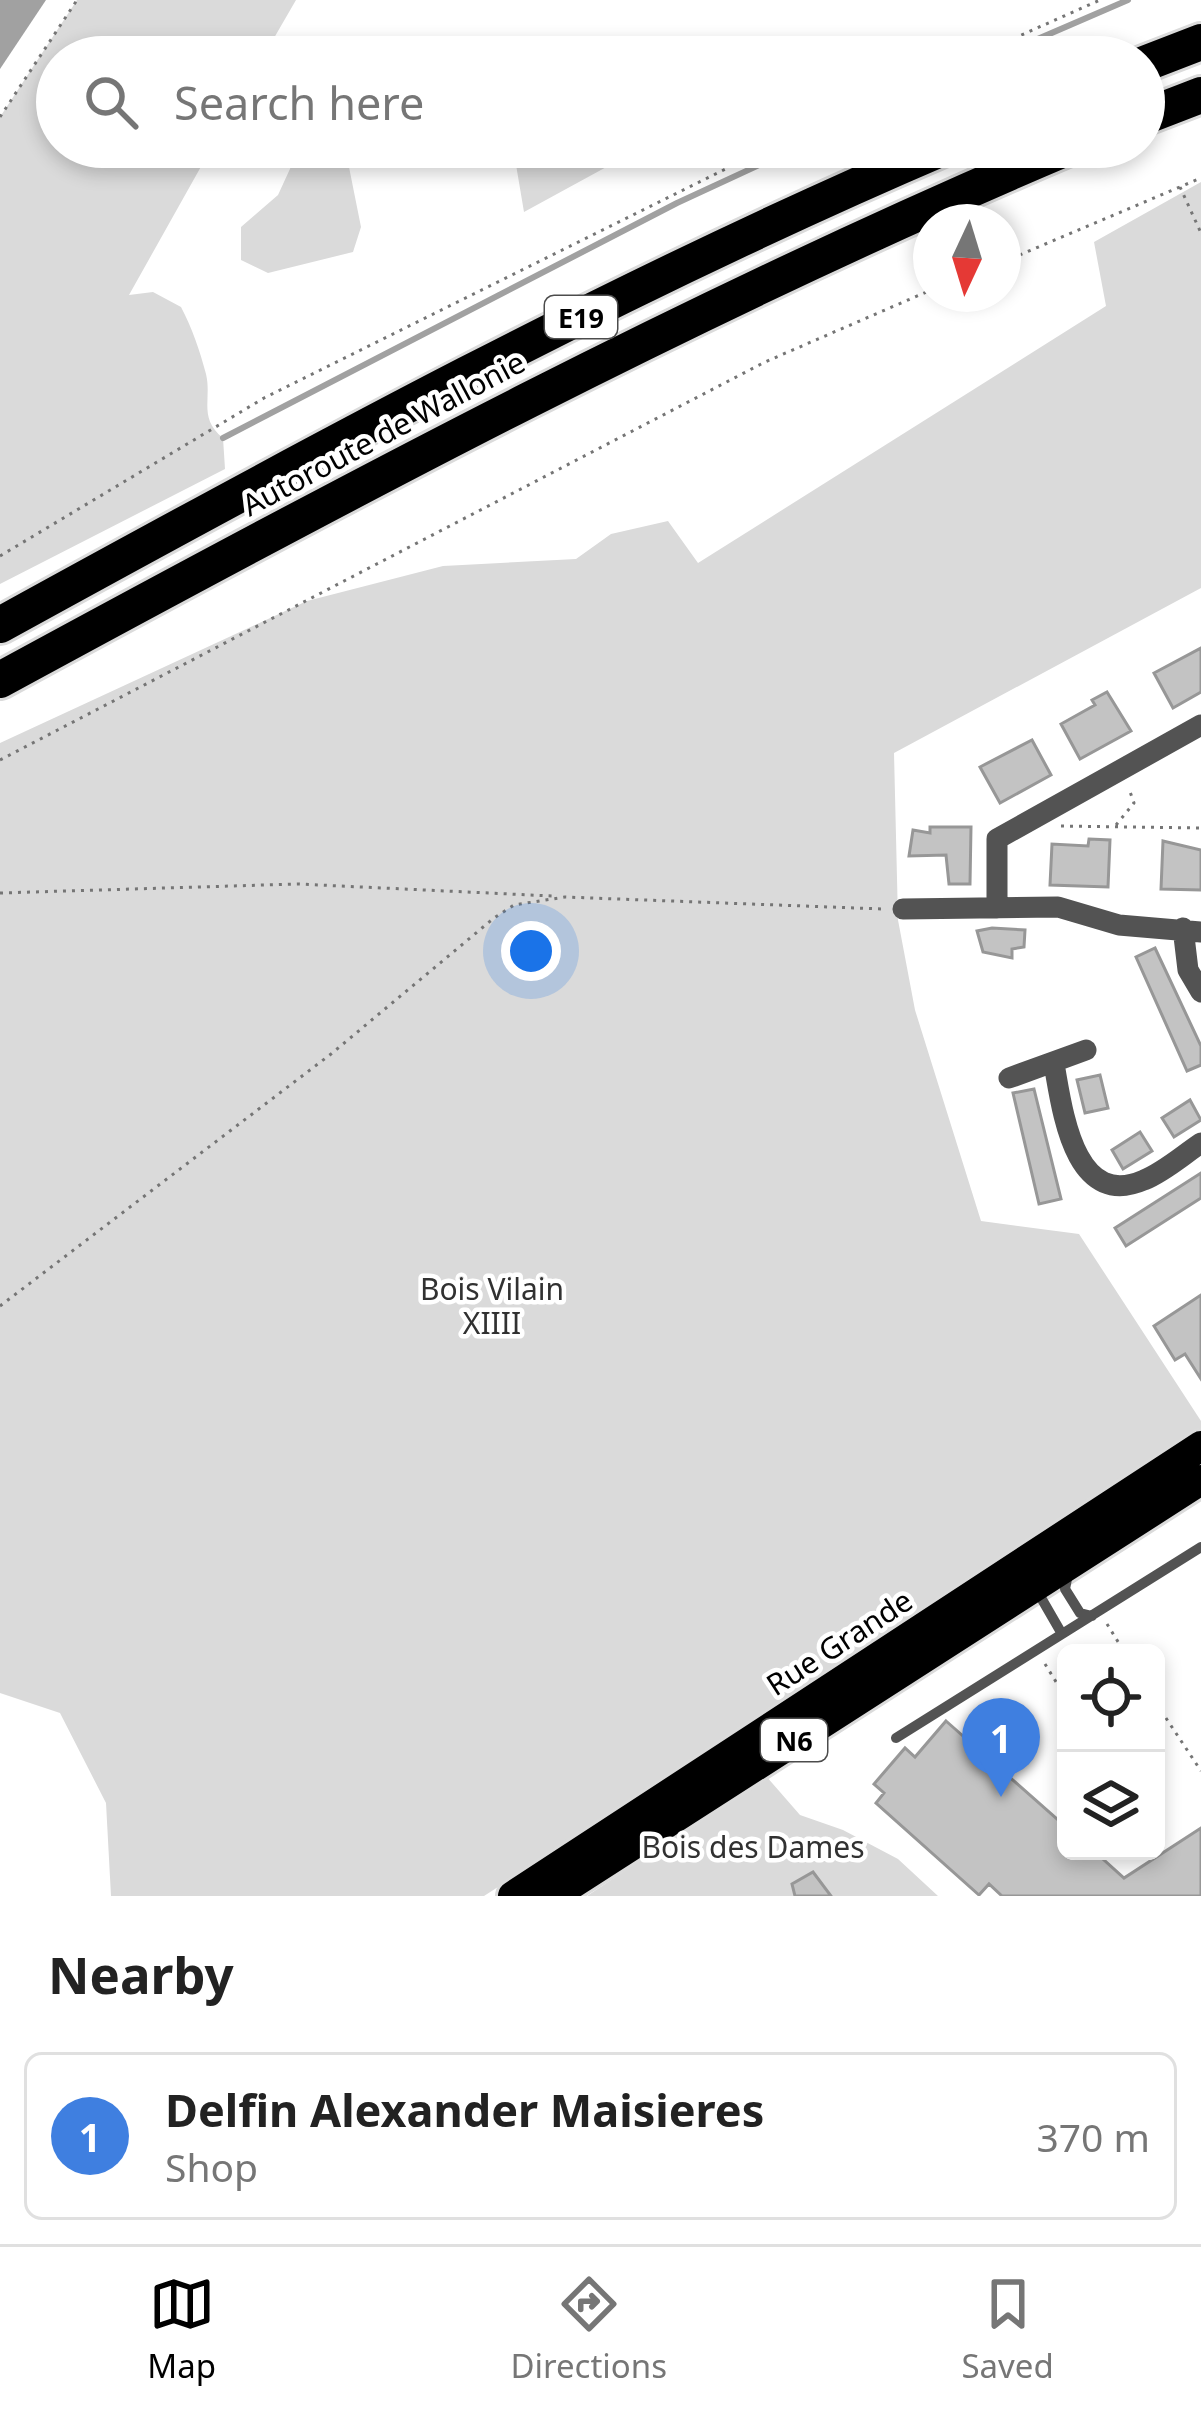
<!DOCTYPE html>
<style>
body{margin:0;font-family:"Noto Sans",sans-serif;background:#f6f6f6;color:#222}
.controls{position:absolute;right:36px;bottom:36px;display:grid;overflow:hidden;border-radius:18px;box-shadow:0 6px 18px #0003}
.controls button{width:108px;height:108px;display:grid;place-items:center;padding:0;border:0;border-bottom:3px solid #e0e0e0;background:#fff;color:#222;font:60px sans-serif}
.compass{position:absolute;left:913px;top:204px;width:108px;height:108px;border-radius:50%;background:#fff;box-shadow:0 6px 18px #0003;rotate:184deg}
.you{position:absolute;left:531px;top:951px;width:42px;height:42px;margin:-30px;border:9px solid #fff;border-radius:50%;background:#1a73e8;box-shadow:0 0 0 18px #1a73e833}
.badge{display:grid;place-items:center;width:78px;height:78px;border-radius:50%;background:#000;color:#fff;font-size:39px;font-weight:700}
.pin{position:absolute;translate:-50% -99px;filter:drop-shadow(0 3px 6px #0008)}
.pin::after{content:'';position:absolute;top:63px;width:42px;height:36px;background:inherit;clip-path:polygon(0 0,100% 0,50% 100%)}
.list{margin:0;padding:0;list-style:none}
h2{display:flex;justify-content:space-between;align-items:center;height:156px;margin:0;padding:0 48px;font-size:51px}
h2 small{font-size:39px;font-weight:400;color:#767676}
.list li{display:grid;grid-template-columns:78px 1fr auto;gap:36px;align-items:center;box-sizing:border-box;height:168px;margin:0 24px 24px;padding:0 24px;border:3px solid #e0e0e0;border-radius:18px}
.list b{display:block;font-size:45px;white-space:nowrap}
.list p{margin:0;font-size:39px;white-space:nowrap;color:#767676}
.list em{font-size:39px;font-style:normal;color:#767676}
.icon{flex:none;width:66px;height:66px;fill:none;stroke:currentColor;stroke-width:2;stroke-linecap:round;stroke-linejoin:round}
.map{position:relative;flex:none;width:1201px;height:1896px;overflow:hidden}
.search{position:absolute;background:#fff;box-shadow:0 6px 18px #0003;left:36px;right:36px;top:36px;height:132px;display:flex;align-items:center;gap:30px;box-sizing:border-box;padding:0 42px;border-radius:66px;color:#767676;font-size:45px}
.sheet{height:348px;background:#fff}
nav{display:flex;justify-content:space-around;align-items:center;box-sizing:border-box;height:168px;border-top:3px solid #e0e0e0;background:#fff;font-size:33px;color:#767676}
nav a{display:grid;justify-items:center;gap:6px}
nav .on{color:#000}
.map>svg:first-child{display:block}
.green{fill:#dadada}
.water{fill:#a1a1a1}
.lines{fill:none;stroke-linecap:round;stroke-linejoin:round}
.stream{stroke:#a1a1a1;stroke-width:6}
.building{fill:#c3c3c3;stroke:#979797;stroke-width:3}
.primary-casing{stroke:#dbdbdb;stroke-width:36}
.highway-casing{stroke:#dbdbdb;stroke-width:42}
.path{stroke:#757575;stroke-width:3;stroke-dasharray:3 6;stroke-linecap:butt}
.lane{stroke:#535353;stroke-width:10}
.street{stroke:#535353;stroke-width:21}
.primary{stroke:#000;stroke-width:30}
.highway{stroke:#000;stroke-width:36}
.labels{text-anchor:middle;dominant-baseline:central;stroke-width:9;stroke-linejoin:round;paint-order:stroke}
.shield{fill:#fff;stroke:#4c4c4c;stroke-width:3}
.shield-label{font-size:27px;font-weight:bold;fill:#000}
.street-label{font-size:30px;fill:#000;stroke:#fff}
.park-label{font-size:30px;fill:#313131;stroke:#fff}
</style>
<div class="map">
<svg width="1201" height="1896" viewBox="0 0 1201 1896">
<rect width="100%" height="100%" fill="#fff"/>
<path class="green" d="M77,0H296L263,57H57V147H212L129,295L153,292L181,307C192,328 200,351 206,374C212,399 198,418 223,438L225,469L0,584V117Z
M790,43L774,57H613Z
M320,147L346,152L361,227L353,252L268,273L241,260V227L278,195L295,158Z
M513,147H643L524,212Z
M1201,182V588L894,753L898,920L915,1010L981,1221L1079,1234L1201,1421V1434L484,1896H111L106,1803L60,1713L0,1693V743L307,601L443,566L576,559L611,534L668,521L698,563L1106,306L1094,242Z
M766,1776L800,1815L843,1830L898,1859L938,1896H587Z"/>
<path class="water" d="M0,0H46L0,69Z"/>
<g class="lines">
<path class="stream" d="M996,57L1128,0
M223,438L677,203L798,147"/>
</g>
<path class="building" d="M1201,648V692L1173,708L1154,673Z
M1107,692L1131,731L1080,759L1061,724L1095,705L1092,700Z
M1032,740L1051,775L1000,803L980,767Z
M930,827H971L970,884H949L946,855L909,856L913,830L930,833Z
M1089,839L1110,840L1108,887L1050,885L1052,844L1088,846Z
M1163,841L1201,850V890L1161,889Z
M992,928L1025,930L1024,947L1012,949V958L983,952L977,931Z
M1155,948L1201,1046V1065L1187,1071L1136,957Z
M1100,1075L1108,1108L1085,1113L1077,1080Z
M1034,1089L1061,1199L1039,1204L1013,1093Z
M1190,1100L1201,1120L1174,1137L1162,1118Z
M1140,1132L1152,1151L1123,1169L1112,1150Z
M1201,1173V1198L1126,1246L1115,1228Z
M1201,1295V1379L1185,1354L1175,1360L1154,1326Z
M946,1721L1066,1827V1851H1094L1124,1878L1201,1828V1896H1002L989,1884L979,1895L876,1803L884,1793L874,1784L905,1748L915,1757Z
M813,1872L831,1896H795L792,1884Z"/>
<g class="lines">
<defs>
<path id="primary" d="M513,1896L1201,1446
M553,1896L1201,1480"/>
<path id="highway" d="M1144,64L1201,42
M1144,117L1201,95
M0,625C309,455 620,286 945,147
M0,680C351,489 701,303 1069,147"/>
</defs>
<use href="#primary" class="primary-casing"/>
<use href="#highway" class="highway-casing"/>
<path class="path" d="M972,57L1100,0
M0,117L77,0
M1180,187L1201,233
M1003,262L1201,178
M0,556L264,398L770,147
M0,760L765,362L931,290
M1116,825L1134,803L1129,789
M1061,826L1201,828
M0,893L298,884L552,896
M0,1306L331,1054L494,918L514,905L565,897L883,909
M1107,1624L1125,1653
M1045,1664L1066,1698
M1156,1703L1201,1771
M1156,1838L1163,1848"/>
<path class="lane" d="M1068,1574L1065,1589L1080,1613L1092,1616
M1036,1589L1062,1634
M896,1738L1201,1547"/>
<path class="street" d="M997,908V839L1201,725
M903,909L1058,907L1119,925L1201,932
M1183,928L1188,970L1201,992
M1054,1064C1062,1107 1073,1211 1144,1180C1164,1172 1183,1155 1201,1143
M1009,1078L1086,1050"/>
<use href="#primary" class="primary"/>
<use href="#highway" class="highway"/>
</g>
<g class="labels">
<g class="shield">
<rect x="545" y="296" width="72" height="42" rx="9"/>
<rect x="761" y="1719" width="66" height="42" rx="9"/>
</g>
<g class="shield-label">
<text x="581" y="317">E19</text>
<text x="794" y="1740">N6</text>
</g>
<g class="street-label">
<text transform="translate(383 433) rotate(-28)">Autoroute de Wallonie</text>
<text transform="translate(839 1642) rotate(-33)">Rue Grande</text>
</g>
<g class="park-label">
<text x="492" y="1288">Bois Vilain<tspan x="492" dy="34">XIIII</tspan></text>
<text x="753" y="1846">Bois des Dames</text>
</g>
</g>
</svg>
<div class="controls">
<button><svg class="icon" aria-label="locate" viewBox="0 0 24 24"><circle cx="12" cy="12" r="6"/><path d="M12 2v4M12 18v4M2 12h4M18 12h4"/></svg></button>
<button><svg class="icon" aria-label="layers" viewBox="0 0 24 24"><path d="M12 4l9 5-9 5-9-5zM3 14l9 5 9-5"/></svg></button>
</div>
<svg class="compass" viewBox="-18 -18 36 36"><path d="M0-13l5 13h-10z" fill="#e53935"/><path d="M0 13l5-13h-10z" fill="#767676"/></svg>
<div class="you"></div>
<div class="pin badge" style="left:1001px;top:1797px;background:#3f7fe0">1</div>
<div class="search"><svg class="icon" aria-label="search" viewBox="0 0 24 24"><circle cx="10" cy="10" r="6"/><path d="M15 15l6 6"/></svg>Search here</div>
</div>
<section class="sheet">
<h2>Nearby<small></small></h2>
<ul class="list">
<li><span class="badge" style="background:#3f7fe0">1</span><div><b>Delfin Alexander Maisieres</b><p>Shop</p></div><em>370 m</em></li>
</ul>
</section>
<nav>
<a class="on"><svg class="icon" aria-label="map" viewBox="0 0 24 24"><path d="M3 6l6-2 6 2 6-2v14l-6 2-6-2-6 2zM9 4v14M15 6v14"/></svg>Map</a>
<a><svg class="icon" aria-label="directions" viewBox="0 0 24 24"><path d="M12 3l9 9-9 9-9-9zM9 14v-3h6M13 9l2 2-2 2"/></svg>Directions</a>
<a><svg class="icon" aria-label="saved" viewBox="0 0 24 24"><path d="M7 4h10v16l-5-4-5 4z"/></svg>Saved</a>
</nav>
